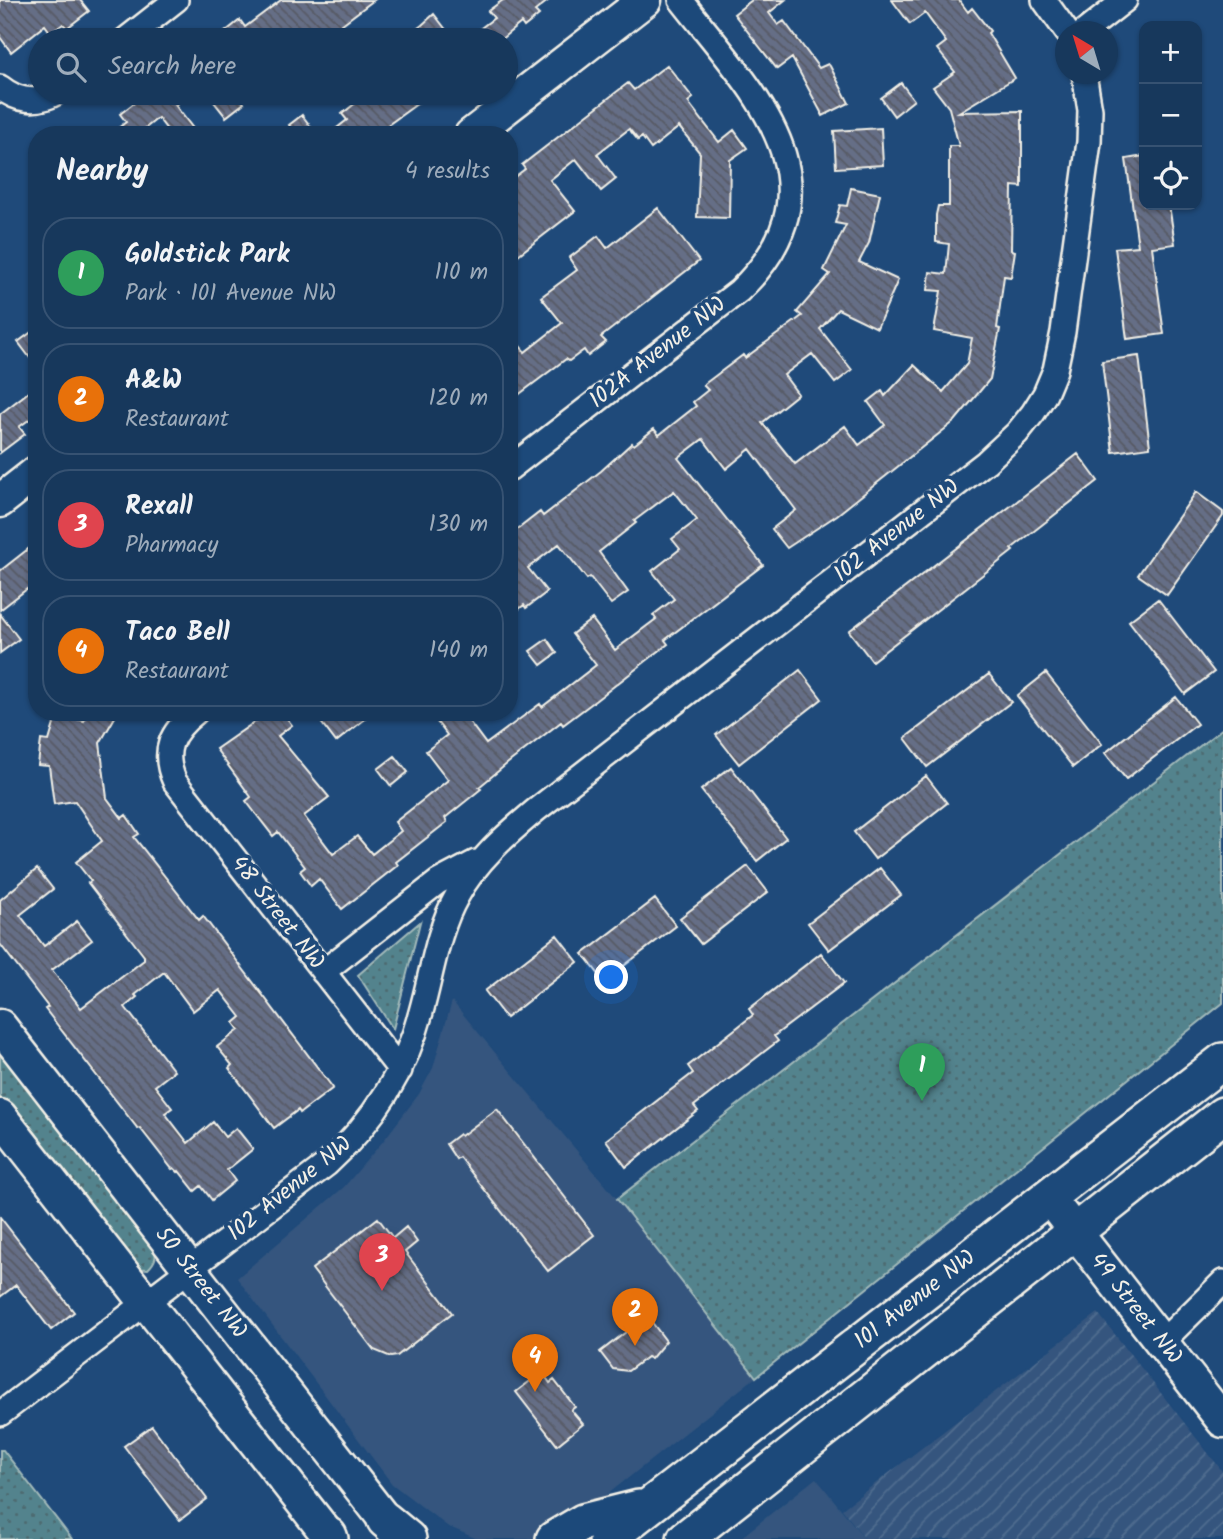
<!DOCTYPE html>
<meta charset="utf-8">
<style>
body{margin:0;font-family:Kalam,sans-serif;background:#244365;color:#f1f3f6}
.controls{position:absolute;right:21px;top:21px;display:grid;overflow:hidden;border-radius:14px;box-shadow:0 2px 5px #0004}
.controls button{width:63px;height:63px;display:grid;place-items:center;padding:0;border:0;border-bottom:2px solid #365272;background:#17385c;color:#f1f3f6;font:35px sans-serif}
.compass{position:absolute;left:1055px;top:21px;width:63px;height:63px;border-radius:50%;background:#17385c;box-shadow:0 2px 5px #0004;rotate:322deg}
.you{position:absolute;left:612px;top:978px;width:24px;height:24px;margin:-18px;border:5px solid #fff;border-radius:50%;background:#1a73e8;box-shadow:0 0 0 10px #1a73e833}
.badge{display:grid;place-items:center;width:46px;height:46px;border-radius:50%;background:#bca0f2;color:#fff;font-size:23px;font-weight:700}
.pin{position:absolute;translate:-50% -58px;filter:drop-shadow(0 2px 4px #0008)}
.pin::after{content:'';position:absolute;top:37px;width:24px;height:21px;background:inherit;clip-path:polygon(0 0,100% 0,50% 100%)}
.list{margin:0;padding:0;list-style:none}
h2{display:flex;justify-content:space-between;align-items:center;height:91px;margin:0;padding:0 28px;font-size:30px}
h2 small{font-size:23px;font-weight:400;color:#9eacbb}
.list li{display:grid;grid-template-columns:46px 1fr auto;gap:21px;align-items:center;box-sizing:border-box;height:112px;margin:0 14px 14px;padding:0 14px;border:2px solid #365272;border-radius:28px}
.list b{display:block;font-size:26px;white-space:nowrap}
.list p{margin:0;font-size:23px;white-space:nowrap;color:#9eacbb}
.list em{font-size:23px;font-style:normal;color:#9eacbb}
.icon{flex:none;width:38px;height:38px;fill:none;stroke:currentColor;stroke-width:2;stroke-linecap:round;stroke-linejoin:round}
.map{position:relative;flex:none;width:1223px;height:1539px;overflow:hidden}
.search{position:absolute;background:#17385c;box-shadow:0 2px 5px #0004;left:28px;top:28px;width:490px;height:77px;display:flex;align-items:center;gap:18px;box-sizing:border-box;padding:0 24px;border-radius:38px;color:#9eacbb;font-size:26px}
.panel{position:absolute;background:#17385c;box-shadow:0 2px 5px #0004;left:28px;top:126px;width:490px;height:595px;border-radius:28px}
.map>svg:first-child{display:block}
.built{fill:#34557e}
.industrial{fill:url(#industrial-furrows)}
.green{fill:url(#green-dots);stroke:#a3baba;stroke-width:2}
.building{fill:url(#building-back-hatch);stroke:#f4f1e8;stroke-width:2}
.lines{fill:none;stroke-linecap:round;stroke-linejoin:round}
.street-casing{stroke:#f4f1e8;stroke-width:28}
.secondary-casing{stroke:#f4f1e8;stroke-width:37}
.primary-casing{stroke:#f4f1e8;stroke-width:40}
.street{stroke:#1f4a7a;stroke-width:23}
.secondary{stroke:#1f4a7a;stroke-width:32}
.primary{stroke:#1f4a7a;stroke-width:35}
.labels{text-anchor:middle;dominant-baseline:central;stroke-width:7;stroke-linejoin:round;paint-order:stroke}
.street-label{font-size:23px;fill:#f4f1e8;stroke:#1f4a7a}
</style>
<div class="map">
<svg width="1223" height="1539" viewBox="0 0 1223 1539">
<defs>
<pattern id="industrial-furrows" width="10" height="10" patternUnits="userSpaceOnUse" patternTransform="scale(1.75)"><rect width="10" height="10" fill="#34557e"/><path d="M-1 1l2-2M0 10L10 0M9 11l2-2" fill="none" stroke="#526e90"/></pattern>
<pattern id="green-dots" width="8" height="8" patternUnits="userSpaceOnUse" patternTransform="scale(1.75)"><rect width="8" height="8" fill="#52838d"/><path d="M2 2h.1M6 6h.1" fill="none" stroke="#4e6b71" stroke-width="1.8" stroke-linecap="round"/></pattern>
<pattern id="building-back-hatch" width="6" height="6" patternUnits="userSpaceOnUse" patternTransform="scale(1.75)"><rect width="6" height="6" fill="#656e86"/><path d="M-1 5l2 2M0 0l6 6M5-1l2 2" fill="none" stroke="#565963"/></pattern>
</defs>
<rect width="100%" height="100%" fill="#1f4a7a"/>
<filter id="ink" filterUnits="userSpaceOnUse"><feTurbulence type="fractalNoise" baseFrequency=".0143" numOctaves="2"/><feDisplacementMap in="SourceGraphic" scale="14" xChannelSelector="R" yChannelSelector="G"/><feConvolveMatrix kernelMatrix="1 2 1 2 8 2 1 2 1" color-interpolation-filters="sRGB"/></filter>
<g filter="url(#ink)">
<path class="built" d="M452,1001L617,1199L756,1377L589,1509L549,1536L535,1539H477L447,1526L392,1484L237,1278L344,1187L384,1140L419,1094L433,1068Z
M816,1478L865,1539H739Z"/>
<path class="industrial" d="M1098,1313L1223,1472V1539H865L842,1509Z"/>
<path class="green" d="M1223,728V1003L756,1377L617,1199Z
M420,922L393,1029L358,975Z
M0,1047L154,1245C157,1257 156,1261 148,1269L132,1268L0,1098Z
M0,1450H3L72,1539H0Z"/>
<path class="building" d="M0,0H80L89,11L67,28L63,24L51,33L45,25L11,52L0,37Z
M281,0H374L321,40H307L302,33L292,40H215L240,20L245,27Z
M503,0H549L535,11L539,15L524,27L521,23L500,40H465L494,18L488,11Z
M752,0H785L769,13L778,25L784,21L819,68L828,64L830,66L849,103L823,116L792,58L777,69L734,14Z
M892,0H959L968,12L972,8L990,31L988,33L1015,78L959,112L1022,111V187L1012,186L1011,250L1015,251L1011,277L1004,276L997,328L1000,329L990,379L955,421L837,515L787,548L772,529L796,510L750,449L726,469L703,439L678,458L763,565L665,640L668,644L595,701L563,725L561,722L508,763L479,787L481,789L445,818L447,822L396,862L398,865L342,909L319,879L311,886L300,871L305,867L278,832L273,836L246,801L251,797L216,749L269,712H282L292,725L278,736L329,797L304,816L333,854L357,836L372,854L401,831L395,822L448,780L426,751L447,735L437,722L450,712H462L486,744L540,704L542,707L596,665L572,634L592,619L615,650L656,619L653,615L674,599L652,571L680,549L672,539L697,520L674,491L634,521L636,523L599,552L628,592L611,604L590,577L587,579L559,544L528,568L547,592L526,608L524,605L509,617V536L540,512L543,516L601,471L632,443L634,445L654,429L659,435L696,406L693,402L708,390L703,385L743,355L745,358L802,316L797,312L830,274L824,270L846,225L835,223L840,205L847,206L851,188L880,194L869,243L859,262L898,280L877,328L838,309L820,329L852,370L835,383L812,354L784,375L798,394L762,423L795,464L845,426L859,445L885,425L868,402L882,391L885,396L914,365L943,392L967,364L972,338L934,331L941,291L928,290L930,272L946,274L949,244L936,242V215L938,206H949V146H959L949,108L933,87L955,72L937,49L946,42L925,13L910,24Z
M434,14L454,40H402L422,25Z
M667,65L693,98L688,102L719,142L734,130L747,148L730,160L729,218L697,217L700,153L679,127L651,149L642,137L638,140L629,129L597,154L616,179L601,191L576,159L550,180L575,211L509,262V181L525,169L522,165L628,83L634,90Z
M901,83L914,100L894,116L881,98Z
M147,93H192L175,105L198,135H171L158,118L137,135H109L126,122L120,114Z
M207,93H236L244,103L226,117Z
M368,93H432L374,135H328L347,120L342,114Z
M302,115L317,135H296L289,125Z
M881,128L883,165L836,168L834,131Z
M1144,156V205H1169L1175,244L1152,247L1164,334L1127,339L1115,248L1138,246L1126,159Z
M658,208L699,261L601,337L606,342L588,356L584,350L569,361L566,359L509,402V354L520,346L525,352L562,323L541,297L577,270L569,258L598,236L607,248Z
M37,328V367L18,342Z
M1139,356L1150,447L1113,452L1102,361Z
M30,391L37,400V414L19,427L25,434L0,453V414Z
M1078,454L1098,481L1011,549L1013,551L872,661L849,631Z
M1196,492L1223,512V516L1167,595L1138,575Z
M37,542V601L27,589L0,610V571Z
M1158,599L1214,672L1185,694L1129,621Z
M0,614L19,639L0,653Z
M547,639L557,653L541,665L530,651Z
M800,670L822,699L739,764L716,735Z
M1046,673L1102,744L1073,767L1017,696Z
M989,674L1011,702L927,767L905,738Z
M1176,697L1197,724L1126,779L1105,753Z
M89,712H118L100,743L107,798L122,818L126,815L139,834L134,837L199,920L203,916L333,1088L300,1113L298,1110L274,1128L229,1068L232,1065L217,1047L239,1030L234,1023L241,1017L220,990L193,1011L164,972L135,995L137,997L125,1007L174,1071L155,1086L172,1108L165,1113L188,1143L213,1122L225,1137L236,1128L253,1149L227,1170L235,1181L212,1200L201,1186L195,1191L179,1171L178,1172L174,1168L172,1169L140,1128L138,1129L45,1009L48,1007L0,944V900L37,869L53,889L20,915L44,946L77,921L92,940L52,970L81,1008L144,960V956L88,883L91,881L76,862L102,841L75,801L54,804L49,766L38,765L41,740L49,741L57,714L84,721Z
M331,712H374L336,742L320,721Z
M395,756L408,772L391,786L378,769Z
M731,767L786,838L757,861L701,790Z
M926,776L947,803L875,859L854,832Z
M748,866L768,892L701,944L680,918Z
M880,868L901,895L829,950L808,923Z
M655,899L676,926L604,981L583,954Z
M557,935L578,962L506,1018L485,991Z
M821,953L844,983L774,1036L778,1041L694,1106L698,1111L626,1167L606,1140L693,1073L688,1066L753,1015L749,1009Z
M497,1109L594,1235L548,1271L459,1157L456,1159L446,1144L459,1134L461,1136Z
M0,1217L74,1312L51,1330L16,1285L0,1297Z
M378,1218L393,1238L406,1227L417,1242L405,1252L452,1313L397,1356L391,1357L374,1350L312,1269Z
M647,1316L666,1341L651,1359L647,1357L628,1371L613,1369L600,1352Z
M542,1372L550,1383L554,1380L575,1407L571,1410L583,1424L557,1445L516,1392Z
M152,1426L207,1499L180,1520L124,1446Z"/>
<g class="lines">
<defs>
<path id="street" d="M1044,0L1067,32
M1084,32L1125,0
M125,40L176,0
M0,87C17,101 37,104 56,93
M509,469L739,291C851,184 751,90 681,0
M196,712C171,732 161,751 175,782L400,1070
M323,972L438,882L476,862
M1162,1342L1223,1282
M0,1414L327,1164C373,1122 405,1073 421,1012C432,973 437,931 457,896C476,861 506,835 536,810L986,462L1017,433L1033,413L1045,394L1055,370L1063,332L1089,142L1090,110L1084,74"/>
<g id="secondary">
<path d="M471,135L645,0"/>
<path d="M0,501L37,472"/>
<path id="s1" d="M0,1026L400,1539"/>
<path d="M0,1116L331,1539"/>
<path id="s2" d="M1048,1197L1223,1421"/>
</g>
<g id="primary">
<path d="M385,1520L408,1539"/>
<path d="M329,1536L330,1539"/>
<path d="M554,1539L583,1522L639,1508"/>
<path id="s3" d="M607,1539L1223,1061"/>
<path d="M685,1539L1223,1115"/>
</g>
</defs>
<use href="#street" class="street-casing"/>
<use href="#secondary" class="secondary-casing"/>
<use href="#primary" class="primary-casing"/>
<use href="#street" class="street"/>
<use href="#secondary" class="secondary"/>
<use href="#primary" class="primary"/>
</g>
</g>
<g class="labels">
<g class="street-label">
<text transform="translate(658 353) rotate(-38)">102A Avenue NW</text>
<text transform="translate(897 531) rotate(-38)">102 Avenue NW</text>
<text transform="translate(277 913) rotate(52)">48 Street NW</text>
<text transform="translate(290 1189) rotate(-39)">102 Avenue NW</text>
<text stroke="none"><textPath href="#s1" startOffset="326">50 Street NW</textPath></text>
<text stroke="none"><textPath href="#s3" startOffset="390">101 Avenue NW</textPath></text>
<text stroke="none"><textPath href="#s2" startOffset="142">49 Street NW</textPath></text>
</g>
</g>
</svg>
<div class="controls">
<button>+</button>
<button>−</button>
<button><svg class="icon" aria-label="locate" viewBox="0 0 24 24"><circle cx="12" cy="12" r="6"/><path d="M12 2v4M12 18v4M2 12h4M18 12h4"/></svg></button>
</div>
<svg class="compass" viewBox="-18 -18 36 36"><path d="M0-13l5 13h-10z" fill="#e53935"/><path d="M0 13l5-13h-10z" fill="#9eacbb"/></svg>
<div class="you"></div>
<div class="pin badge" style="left:922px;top:1101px;background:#2e9e5b">1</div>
<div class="pin badge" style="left:635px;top:1346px;background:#e8710a">2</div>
<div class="pin badge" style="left:382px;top:1291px;background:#e0444e">3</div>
<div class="pin badge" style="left:535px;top:1392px;background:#e8710a">4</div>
<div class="search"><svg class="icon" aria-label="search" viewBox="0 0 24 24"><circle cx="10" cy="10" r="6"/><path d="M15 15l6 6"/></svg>Search here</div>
<section class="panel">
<h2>Nearby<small>4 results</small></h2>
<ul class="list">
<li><span class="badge" style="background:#2e9e5b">1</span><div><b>Goldstick Park</b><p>Park · 101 Avenue NW</p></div><em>110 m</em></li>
<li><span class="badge" style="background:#e8710a">2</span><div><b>A&amp;W</b><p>Restaurant</p></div><em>120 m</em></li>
<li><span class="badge" style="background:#e0444e">3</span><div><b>Rexall</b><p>Pharmacy</p></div><em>130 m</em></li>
<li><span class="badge" style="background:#e8710a">4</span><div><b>Taco Bell</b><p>Restaurant</p></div><em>140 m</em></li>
</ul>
</section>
</div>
